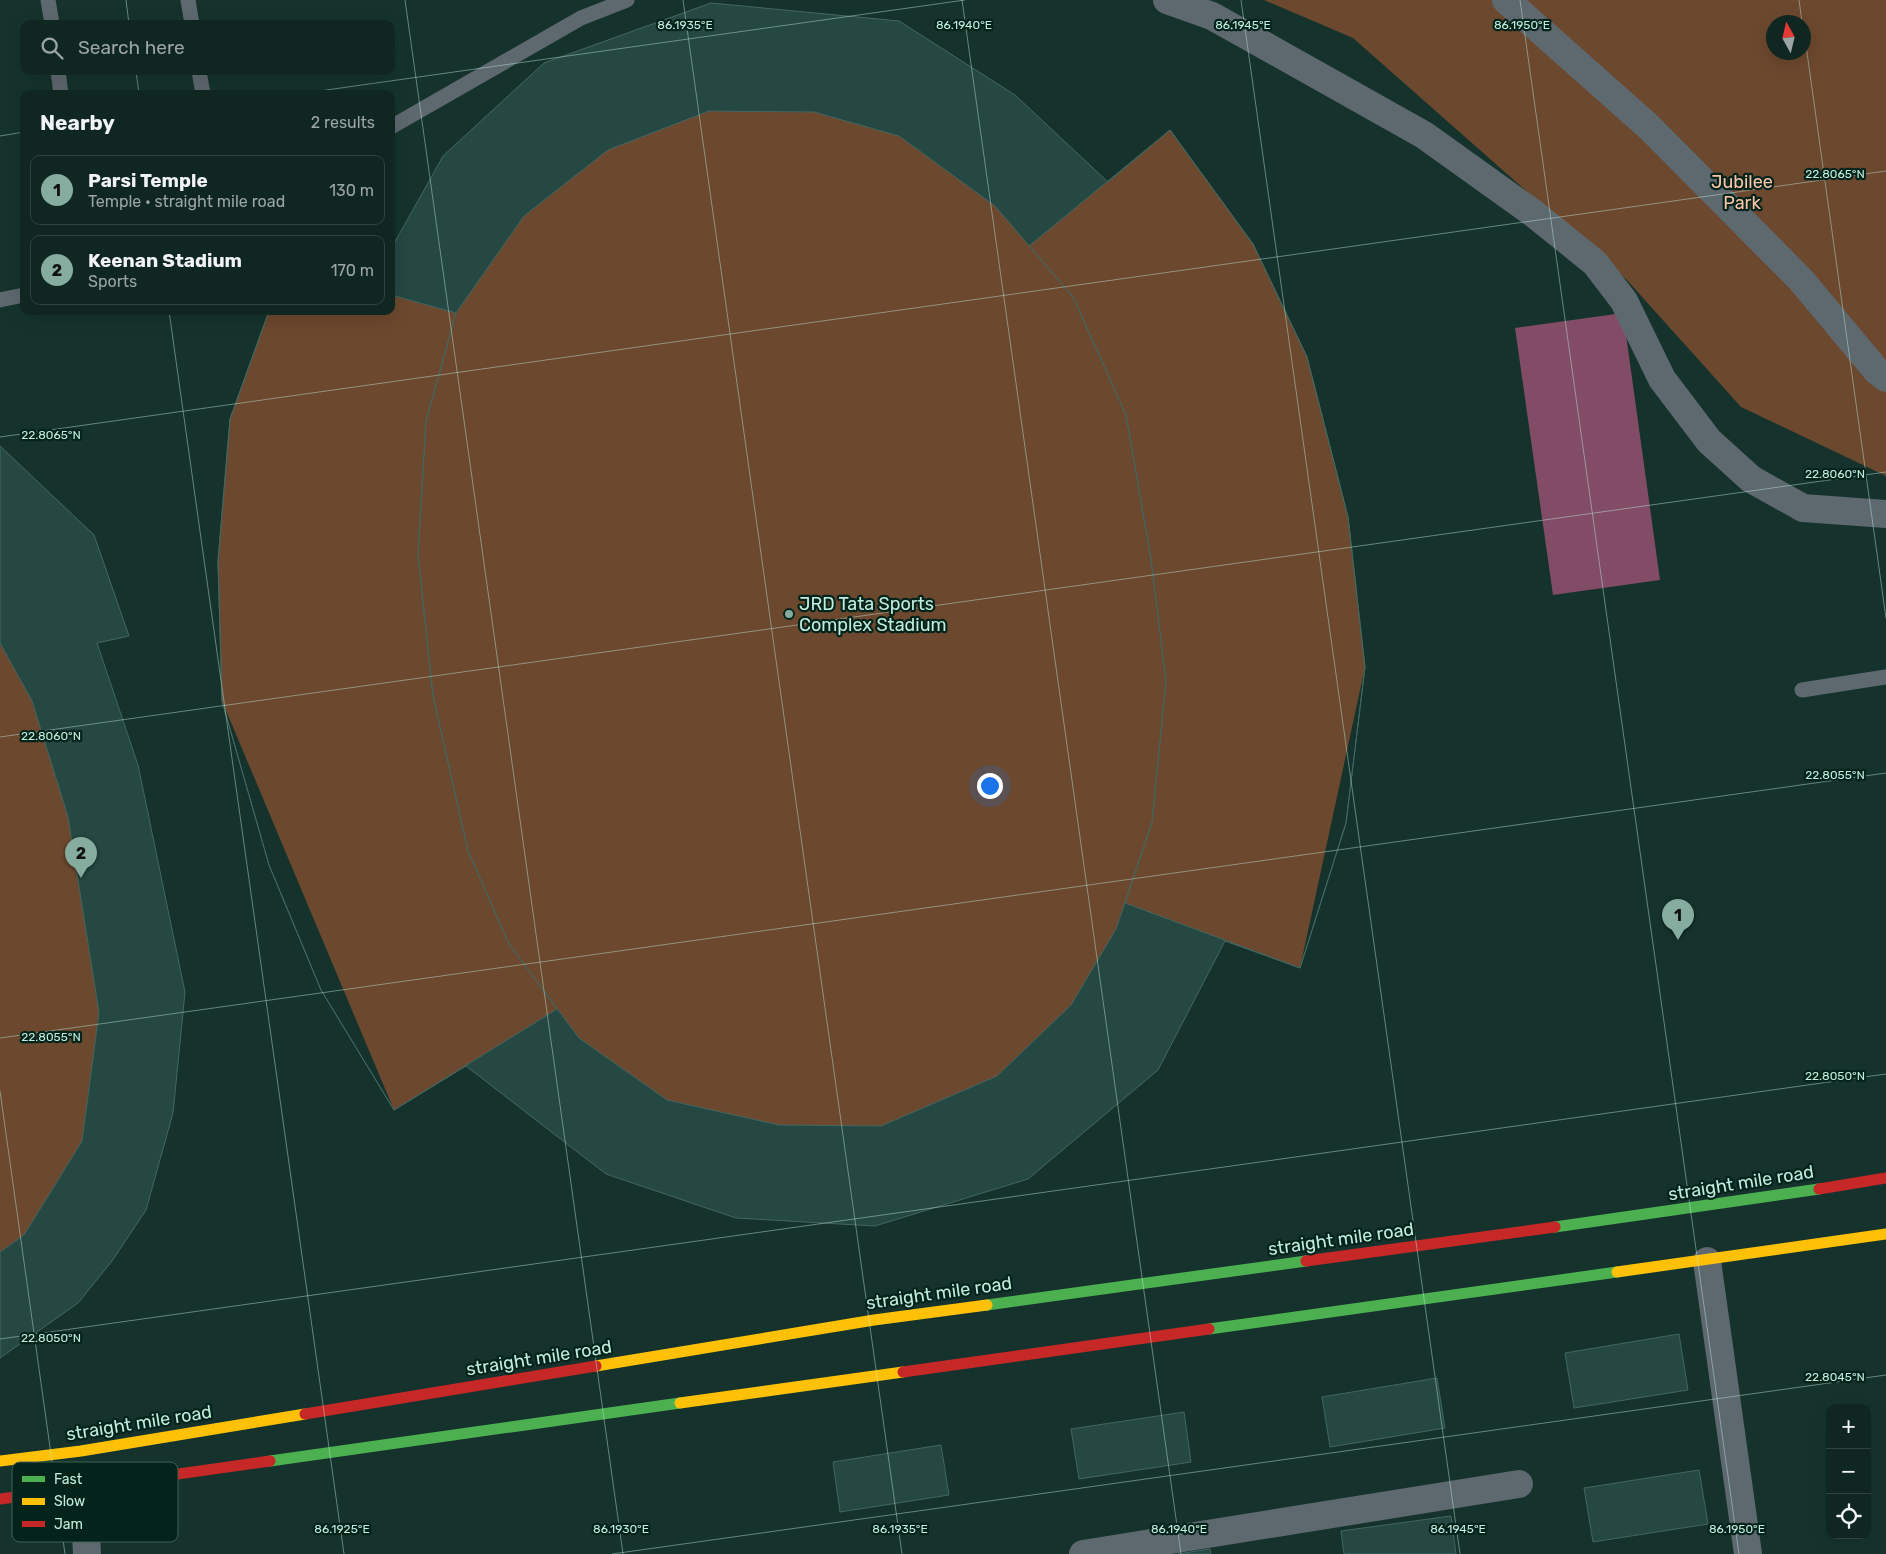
<!DOCTYPE html>
<meta charset="utf-8">
<style>
body{margin:0;font-family:Rubik,sans-serif;background:#192e2a;color:#f1f3f6}
.controls{position:absolute;right:15px;bottom:15px;display:grid;overflow:hidden;border-radius:10px;box-shadow:0 5px 20px #0002}
.controls button{width:45px;height:45px;display:grid;place-items:center;padding:0;border:0;border-bottom:1px solid #30433f;background:#102621;color:#f1f3f6;font:25px sans-serif}
.compass{position:absolute;left:1766px;top:15px;width:45px;height:45px;border-radius:50%;background:#102621;box-shadow:0 5px 20px #0002;rotate:352deg}
.you{position:absolute;left:989px;top:785px;width:18px;height:18px;margin:-12px;border:4px solid #fff;border-radius:50%;background:#1a73e8;box-shadow:0 0 0 8px #1a73e833}
.badge{display:grid;place-items:center;width:32px;height:32px;border-radius:50%;background:#85ac9f;color:#111;font-size:16px;font-weight:700}
.pin{position:absolute;translate:-50% -41px;filter:drop-shadow(0 1px 2px #0008)}
.pin::after{content:'';position:absolute;top:26px;width:18px;height:15px;background:inherit;clip-path:polygon(0 0,100% 0,50% 100%)}
.list{margin:0;padding:0;list-style:none}
h2{display:flex;justify-content:space-between;align-items:center;height:65px;margin:0;padding:0 20px;font-size:21px}
h2 small{font-size:16px;font-weight:400;color:#9ca5a5}
.list li{display:grid;grid-template-columns:32px 1fr auto;gap:15px;align-items:center;box-sizing:border-box;height:70px;margin:0 10px 10px;padding:0 10px;border:1px solid #30433f;border-radius:10px}
.list b{display:block;font-size:19px;white-space:nowrap}
.list p{margin:0;font-size:16px;white-space:nowrap;color:#9ca5a5}
.list em{font-size:16px;font-style:normal;color:#9ca5a5}
.icon{flex:none;width:28px;height:28px;fill:none;stroke:currentColor;stroke-width:2;stroke-linecap:round;stroke-linejoin:round}
.map{position:relative;flex:none;width:1886px;height:1554px;overflow:hidden}
.search{position:absolute;background:#102621;box-shadow:0 5px 20px #0002;left:20px;top:20px;width:375px;height:55px;display:flex;align-items:center;gap:12px;box-sizing:border-box;padding:0 18px;border-radius:10px;color:#9ca5a5;font-size:19px}
.panel{position:absolute;background:#102621;box-shadow:0 5px 20px #0002;left:20px;top:90px;width:375px;height:225px;border-radius:10px}
.map>svg:first-child{display:block}
.green{fill:#6c482e;fill-rule:evenodd}
.water{fill:#824c66}
.building{fill:#254843;stroke:#436662;fill-rule:evenodd}
.lines{fill:none;stroke-linecap:round;stroke-linejoin:round}
.lane{stroke:#5e686f;stroke-width:15}
.street{stroke:#5e686f;stroke-width:28}
.fast{stroke:#4caf50;stroke-width:11}
.slow{stroke:#ffc107;stroke-width:11}
.jam{stroke:#c62828;stroke-width:11}
.ticks{fill:none;stroke:#c1eddd;stroke-width:1;stroke-opacity:0.45}
.poi-dot{fill:#85ac9f;stroke:#04241b;stroke-width:2}
.labels{text-anchor:middle;dominant-baseline:central;stroke-width:4.5;stroke-linejoin:round;paint-order:stroke}
.park-label{font-size:18px;fill:#fbc6a8;stroke:#04241b}
.poi-label{font-size:18px;fill:#c1eddd;stroke:#04241b;text-anchor:start}
.street-label{font-size:18px;fill:#c1eddd;stroke:#04241b}
.key{fill:#04241b;stroke:#3d6055;stroke-width:1}
.key-label{font-size:14px;fill:#c1eddd}
.ticks-label{font-size:12px;text-anchor:middle;fill:#c1eddd;stroke:#04241b;stroke-width:4.5;stroke-linejoin:round;paint-order:stroke}
</style>
<div class="map">
<svg width="1886" height="1554" viewBox="0 0 1886 1554">
<rect width="100%" height="100%" fill="#15332c"/>
<path class="green" d="M1264,0H1886V476L1741,407L1626,279L1353,38ZM1774,22H1804V52H1774Z
M711,3L899,21L1015,95L1108,182L1170,130L1253,244L1307,357L1348,517L1365,667L1300,968L1225,941L1158,1070L1028,1179L736,1218L606,1174L466,1066L394,1110L222,701L218,561L230,419L269,311H391L443,156L544,63Z
M0,446L94,535L129,636L97,643L185,992L173,1113L146,1210L112,1261L78,1303L0,1358Z"/>
<path class="water" d="M1623,313L1660,580L1553,595L1515,328Z"/>
<path class="building" d="M711,3L899,21L1015,95L1108,182L1170,130L1253,244L1307,357L1348,517L1365,667L1346,823L1300,968L1225,941L1158,1070L1028,1179L875,1226L736,1218L606,1174L466,1066L394,1110L321,990L269,865L222,701L218,561L230,419L269,311H391V249L443,156L544,63ZM709,111L814,112L899,136L995,206L1073,297L1126,415L1151,559L1166,681L1152,822L1116,929L1071,1005L997,1076L881,1126L779,1125L667,1100L579,1038L509,944L468,851L433,696L418,555L426,421L456,313L524,216L608,150Z
M1170,130L1253,244L1307,357L1348,517L1365,667L1346,823L1300,968L1125,903L1152,822L1166,681L1151,559L1126,415L1073,297L1029,246Z
M391,295L456,313L426,421L418,555L433,696L468,851L509,944L557,1009L394,1110L321,990L269,865L222,701L218,561L230,419L269,311H391Z
M0,446L94,535L129,636L97,643L138,765L185,992L173,1113L146,1210L112,1261L78,1303L0,1358V1252L24,1235L82,1141L99,1013L68,817L32,701L0,643Z
M1679,1334L1688,1390L1574,1408L1565,1353Z
M1437,1378L1445,1428L1330,1447L1322,1397Z
M1184,1412L1191,1462L1079,1479L1071,1429Z
M941,1445L949,1495L840,1512L833,1462Z
M1699,1470L1708,1524L1593,1542L1584,1488Z
M1451,1516L1456,1554H1344L1341,1531Z
M1210,1549L1211,1554H1178Z"/>
<g class="lines">
<path class="lane" d="M48,0L52,24
M188,0L192,24
M58,71L61,94
M199,71L203,94
M391,127L581,18L627,0
M0,300L24,295
M1802,690L1886,677"/>
<path class="street" d="M1167,0L1212,16L1424,135L1533,213L1595,263L1624,301L1662,379L1709,441L1751,479L1803,508L1886,514
M1506,0L1649,127L1801,280L1876,370L1886,378
M1707,1261L1748,1554
M84,1489L87,1554
M1083,1554L1519,1484"/>
<path class="fast" d="M1555,1227L1819,1189
M987,1305L1306,1261
M1209,1329L1617,1272
M270,1461L680,1403"/>
<path class="slow" d="M1617,1272L1886,1234
M596,1366L874,1320L987,1305
M680,1403L903,1372
M0,1461L81,1451L305,1414"/>
<path class="jam" d="M1819,1189L1886,1178
M1306,1261L1555,1227
M903,1372L1209,1329
M305,1414L596,1366
M0,1499L270,1461"/>
</g>
<path class="ticks" d="M126,0L129,24M405,0L623,1554M683,0L902,1554M962,0L1181,1554M1241,0L1460,1554M1520,0L1739,1554M1799,0L1802,22M1804,31L1886,618M136,71L139,94M298,94L965,0M0,136L24,132M169,311L344,1554M0,437L1886,171M0,737L1886,472M0,1038L1886,773M0,1091L65,1554M0,1339L1886,1074M612,1554L1886,1375"/>
<circle class="poi-dot" cx="789" cy="614" r="5"/>
<g class="labels">
<g class="park-label">
<text x="1742" y="182">Jubilee<tspan x="1742" dy="21">Park</tspan></text>
</g>
<g class="poi-label">
<text x="799" y="604">JRD Tata Sports<tspan x="799" dy="21">Complex Stadium</tspan></text>
</g>
<g class="street-label">
<text transform="translate(1741 1183) rotate(-9)">straight mile road</text>
<text transform="translate(1341 1239) rotate(-8)">straight mile road</text>
<text transform="translate(939 1293) rotate(-8)">straight mile road</text>
<text transform="translate(539 1358) rotate(-9)">straight mile road</text>
<text transform="translate(139 1423) rotate(-9)">straight mile road</text>
</g>
</g>
<rect x="12" y="1462" width="166" height="80" rx="8" class="key"/>
<rect x="22" y="1476" width="23" height="6" fill="#4caf50"/>
<rect x="22" y="1498" width="23" height="7" fill="#ffc107"/>
<rect x="22" y="1521" width="23" height="6" fill="#c62828"/>
<g class="key-label">
<text x="54" y="1484">Fast</text>
<text x="54" y="1506">Slow</text>
<text x="54" y="1529">Jam</text>
</g>
<g class="ticks-label">
<text x="685" y="29">86.1935°E</text>
<text x="964" y="29">86.1940°E</text>
<text x="1243" y="29">86.1945°E</text>
<text x="1522" y="29">86.1950°E</text>
<text x="1835" y="178">22.8065°N</text>
<text x="51" y="439">22.8065°N</text>
<text x="1835" y="478">22.8060°N</text>
<text x="51" y="740">22.8060°N</text>
<text x="1835" y="779">22.8055°N</text>
<text x="51" y="1041">22.8055°N</text>
<text x="1835" y="1080">22.8050°N</text>
<text x="51" y="1342">22.8050°N</text>
<text x="1835" y="1381">22.8045°N</text>
<text x="342" y="1533">86.1925°E</text>
<text x="621" y="1533">86.1930°E</text>
<text x="900" y="1533">86.1935°E</text>
<text x="1179" y="1533">86.1940°E</text>
<text x="1458" y="1533">86.1945°E</text>
<text x="1737" y="1533">86.1950°E</text>
</g>
</svg>
<div class="controls">
<button>+</button>
<button>−</button>
<button><svg class="icon" aria-label="locate" viewBox="0 0 24 24"><circle cx="12" cy="12" r="6"/><path d="M12 2v4M12 18v4M2 12h4M18 12h4"/></svg></button>
</div>
<svg class="compass" viewBox="-18 -18 36 36"><path d="M0-13l5 13h-10z" fill="#e53935"/><path d="M0 13l5-13h-10z" fill="#9ca5a5"/></svg>
<div class="you"></div>
<div class="pin badge" style="left:1678px;top:940px">1</div>
<div class="pin badge" style="left:81px;top:878px">2</div>
<div class="search"><svg class="icon" aria-label="search" viewBox="0 0 24 24"><circle cx="10" cy="10" r="6"/><path d="M15 15l6 6"/></svg>Search here</div>
<section class="panel">
<h2>Nearby<small>2 results</small></h2>
<ul class="list">
<li><span class="badge">1</span><div><b>Parsi Temple</b><p>Temple · straight mile road</p></div><em>130 m</em></li>
<li><span class="badge">2</span><div><b>Keenan Stadium</b><p>Sports</p></div><em>170 m</em></li>
</ul>
</section>
</div>
